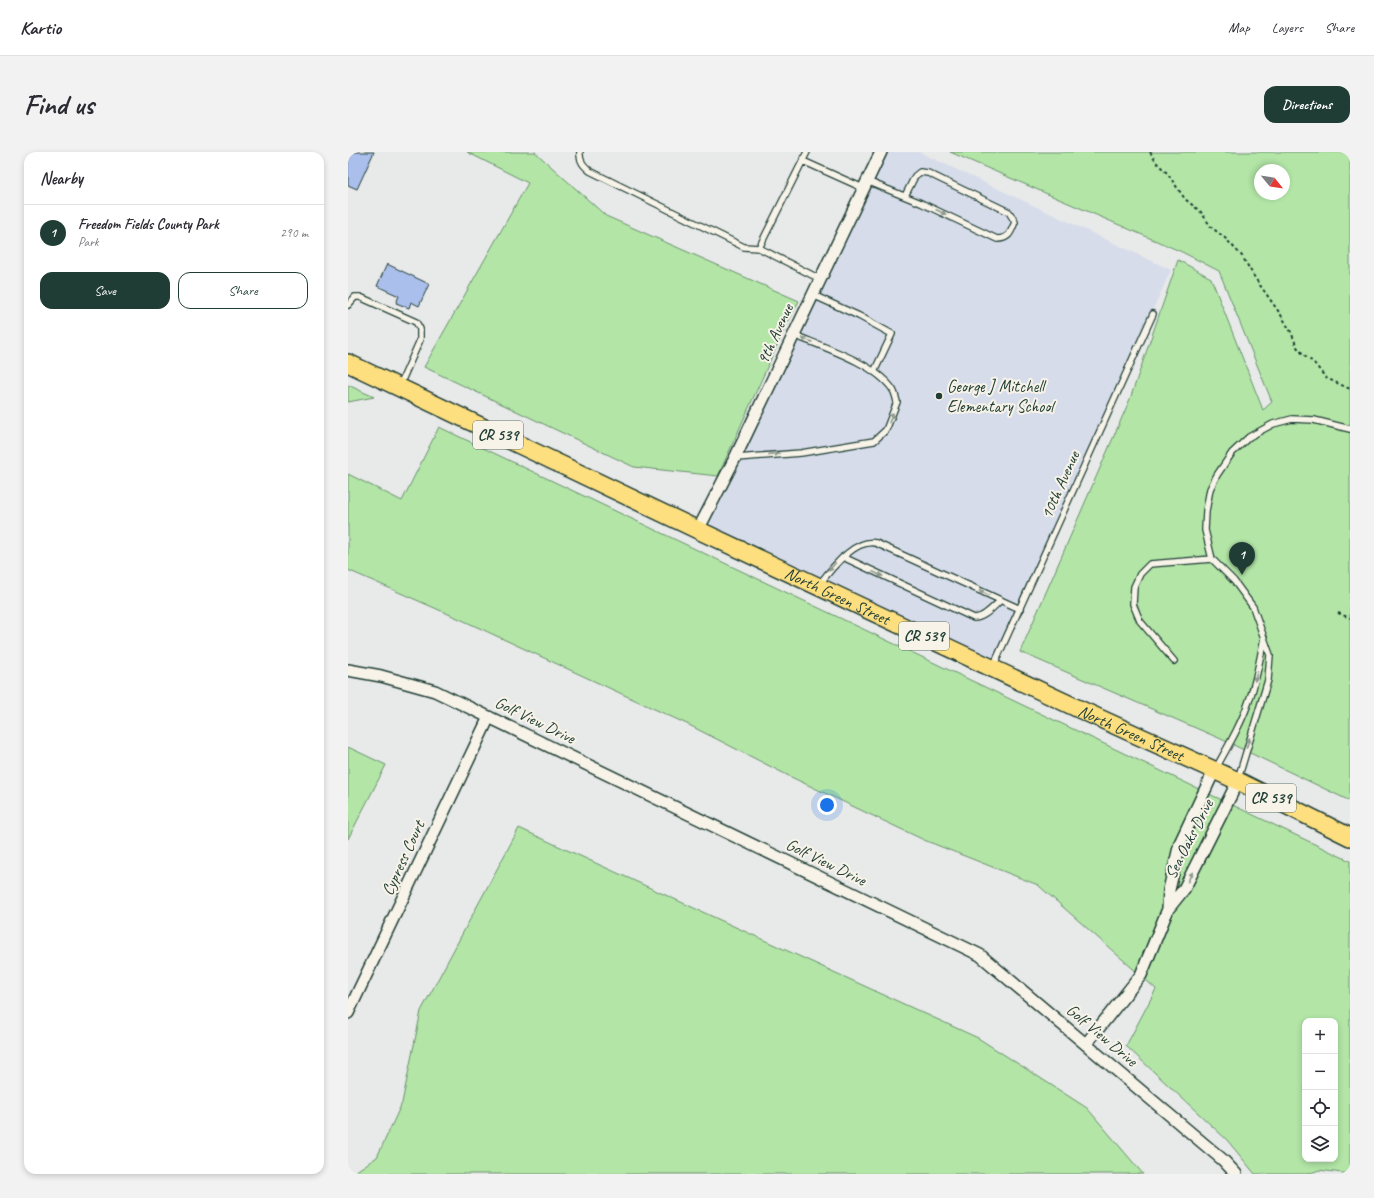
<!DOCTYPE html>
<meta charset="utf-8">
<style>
body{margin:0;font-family:Caveat,sans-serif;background:#f2f2f3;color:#2b2b33}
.controls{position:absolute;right:12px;bottom:12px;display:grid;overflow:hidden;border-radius:8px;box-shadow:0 2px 6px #0003}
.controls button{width:36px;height:36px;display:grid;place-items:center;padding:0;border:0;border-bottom:1px solid #e1e1e2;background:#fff;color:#2b2b33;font:20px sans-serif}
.compass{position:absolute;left:906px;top:12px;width:36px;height:36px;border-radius:50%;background:#fff;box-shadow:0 2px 6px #0003;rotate:120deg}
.you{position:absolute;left:479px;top:653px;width:14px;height:14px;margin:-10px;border:3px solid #fff;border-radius:50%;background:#1a73e8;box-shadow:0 0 0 6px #1a73e833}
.badge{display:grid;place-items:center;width:26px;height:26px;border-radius:50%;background:#1f3d34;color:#fff;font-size:13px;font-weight:700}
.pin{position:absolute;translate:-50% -33px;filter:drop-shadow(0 1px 2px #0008)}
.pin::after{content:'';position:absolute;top:21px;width:14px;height:12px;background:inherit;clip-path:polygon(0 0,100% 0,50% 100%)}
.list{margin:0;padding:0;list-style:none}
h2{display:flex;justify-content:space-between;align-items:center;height:52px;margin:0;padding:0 16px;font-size:17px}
h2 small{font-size:13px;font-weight:400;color:#7c7c81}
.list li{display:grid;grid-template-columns:26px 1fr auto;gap:12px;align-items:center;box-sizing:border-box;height:56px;padding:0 16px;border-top:1px solid #e1e1e2}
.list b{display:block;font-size:15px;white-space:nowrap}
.list p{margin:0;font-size:13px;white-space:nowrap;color:#7c7c81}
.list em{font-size:13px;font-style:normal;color:#7c7c81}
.actions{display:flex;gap:8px;padding:12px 16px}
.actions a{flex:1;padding:9px 0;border:1px solid #1f3d34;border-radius:12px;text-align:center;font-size:14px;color:#1f3d34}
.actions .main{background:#1f3d34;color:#fff}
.icon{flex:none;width:22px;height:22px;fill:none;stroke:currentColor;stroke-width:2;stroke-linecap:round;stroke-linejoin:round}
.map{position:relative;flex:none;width:1002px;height:1022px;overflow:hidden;border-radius:12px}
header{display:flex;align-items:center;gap:24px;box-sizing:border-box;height:56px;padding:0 20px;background:#fff;border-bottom:1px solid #e1e1e2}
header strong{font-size:19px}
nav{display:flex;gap:22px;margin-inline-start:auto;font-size:14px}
.intro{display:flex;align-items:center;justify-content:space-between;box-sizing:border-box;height:96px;padding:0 24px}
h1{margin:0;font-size:28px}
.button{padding:10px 18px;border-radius:12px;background:#1f3d34;color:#fff;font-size:14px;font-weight:700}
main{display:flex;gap:24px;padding:0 24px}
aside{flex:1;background:#fff;border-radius:12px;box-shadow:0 2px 6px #0003}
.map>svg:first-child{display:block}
.built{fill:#d6dcea}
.green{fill:#b2e5a6;stroke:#68916d;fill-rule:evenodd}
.building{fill:#abbfed;stroke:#1f3d34}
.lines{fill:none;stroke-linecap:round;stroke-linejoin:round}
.service-casing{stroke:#1f3d34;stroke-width:8}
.minor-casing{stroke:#1f3d34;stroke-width:14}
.primary-casing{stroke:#1f3d34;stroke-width:20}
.path{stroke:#1f3d34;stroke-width:2;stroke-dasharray:3 3;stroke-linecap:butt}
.service{stroke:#f7f3e8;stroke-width:5.5}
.minor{stroke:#f7f3e8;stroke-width:11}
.primary{stroke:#fedf80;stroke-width:17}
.oneway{fill:#8b988e}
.poi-dot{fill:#1f3d34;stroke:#f7f3e8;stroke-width:1.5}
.labels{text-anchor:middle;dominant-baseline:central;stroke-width:4;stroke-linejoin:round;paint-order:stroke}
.shield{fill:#f7f3e8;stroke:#60746a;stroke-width:1}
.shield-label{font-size:16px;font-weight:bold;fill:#1f3d34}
.street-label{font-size:17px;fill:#1f3d34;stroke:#f7f3e8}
.poi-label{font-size:17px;fill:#1f3d34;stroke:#f7f3e8;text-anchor:start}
</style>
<header>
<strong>Kartio</strong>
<nav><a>Map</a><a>Layers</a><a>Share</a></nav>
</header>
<div class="intro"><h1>Find us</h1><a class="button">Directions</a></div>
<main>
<aside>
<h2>Nearby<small></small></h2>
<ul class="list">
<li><span class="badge">1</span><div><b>Freedom Fields County Park</b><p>Park</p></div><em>290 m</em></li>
</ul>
<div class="actions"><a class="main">Save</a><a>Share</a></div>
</aside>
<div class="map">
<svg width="1002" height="1022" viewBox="0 0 1002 1022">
<rect width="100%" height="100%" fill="#e8e9e9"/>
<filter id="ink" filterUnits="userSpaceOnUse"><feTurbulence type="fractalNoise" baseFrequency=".025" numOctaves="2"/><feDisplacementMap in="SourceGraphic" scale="8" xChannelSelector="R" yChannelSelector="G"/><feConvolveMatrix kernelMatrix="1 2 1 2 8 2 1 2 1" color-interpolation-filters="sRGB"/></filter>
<g filter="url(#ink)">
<path class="built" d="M533,0H571L823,118L642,514L350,378Z"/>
<path class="green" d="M119,0H187L258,64L451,149L436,178L370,324L286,315L76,215L180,31Z
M602,0H1002V649L873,587L672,500L782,247L830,108L863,126L915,258L924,250L871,119L834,100ZM912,18H936V42H912Z
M0,233L26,245L0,250Z
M91,275L1002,709V1022L971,1018L960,1022H907L879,988L778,894L808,837L690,733L576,688L443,625L341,573L114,468L0,418V322L54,349ZM957,869H987V1007H957Z
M0,595L38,613L0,687Z
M171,676L630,886L739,956L795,1022H4L29,1005L54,951L73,859Z"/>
<path class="building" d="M3,0H26L9,37L0,33V7Z
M39,112L81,132L71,154L63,150L61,156L48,151L51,144L29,134Z"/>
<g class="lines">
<defs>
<path id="service" d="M232,0C231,9 236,14 242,19L396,95L411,96L472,127
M455,9L515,36
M519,29L573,51L649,87C662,87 663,79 667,70L661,60L580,21L572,20L567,24L557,44
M411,96L459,0
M465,143L511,164L544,182L526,220
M0,153L7,145H12L68,170L72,177V188L52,233
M388,306L453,301L526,289L538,278L549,250C548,246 547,241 545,238C527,211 475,195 446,183
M495,405L626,466C636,466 645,455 653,448
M471,433C482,418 507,386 528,391L672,457
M826,509L792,469L785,452L786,435L792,422L802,412L864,407
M645,515L805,162
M868,616C881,593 895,569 903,543C909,525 912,506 916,486
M890,627L920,528L922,503L905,455L886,429L864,407L857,378L858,359L862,337L869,323L884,301L901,285L925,272L944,267L966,268L1002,277"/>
<path id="minor" d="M350,378L387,306L533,0
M0,518L33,524L87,539L632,803L875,1008L888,1022
M820,757L821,738L832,691L866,619
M0,861L141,565
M738,892L793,823L820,757L836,737L890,629"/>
<g id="primary">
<path id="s1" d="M0,211L350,378L731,557L890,629L1002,685"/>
</g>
</defs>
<use href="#service" class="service-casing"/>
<use href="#minor" class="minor-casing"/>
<use href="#primary" class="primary-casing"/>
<path class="path" d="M802,0L808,10L819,21L837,47L853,60L863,75L877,86L894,104L907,126L933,163L943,180L949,195L955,202L966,211L978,226L1002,237
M990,461L1002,466"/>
<use href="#service" class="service"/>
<use href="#minor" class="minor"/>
<use href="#primary" class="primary"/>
</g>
<defs><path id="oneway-solid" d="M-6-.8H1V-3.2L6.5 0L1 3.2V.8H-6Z"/></defs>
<g class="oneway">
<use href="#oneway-solid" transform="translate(593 60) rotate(25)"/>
<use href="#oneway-solid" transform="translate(459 188) rotate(-157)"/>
<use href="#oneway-solid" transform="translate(543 266) rotate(-67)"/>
<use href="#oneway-solid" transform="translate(426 302) rotate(-4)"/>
<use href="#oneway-solid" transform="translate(484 415) rotate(130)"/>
<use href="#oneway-solid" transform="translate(530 422) rotate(25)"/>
<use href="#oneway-solid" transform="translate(636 441) rotate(-155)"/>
<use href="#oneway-solid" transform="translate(908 524) rotate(105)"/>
<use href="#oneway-solid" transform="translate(900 591) rotate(-72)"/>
<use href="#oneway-solid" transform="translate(842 725) rotate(-64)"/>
</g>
</g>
<circle class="poi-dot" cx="591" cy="244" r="4"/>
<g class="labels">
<g class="shield">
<rect x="125" y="269" width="50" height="28" rx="3"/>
<rect x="551" y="470" width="50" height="28" rx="3"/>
<rect x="898" y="632" width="50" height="28" rx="3"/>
</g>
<g class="shield-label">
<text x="150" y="283">CR 539</text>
<text x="576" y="484">CR 539</text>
<text x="923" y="646">CR 539</text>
</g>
<g class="street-label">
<text transform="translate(427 182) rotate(-65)">9th Avenue</text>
<text transform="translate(712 333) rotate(-66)">10th Avenue</text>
<text stroke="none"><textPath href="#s1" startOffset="542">North Green Street</textPath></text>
<text transform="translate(187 568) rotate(26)">Golf View Drive</text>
<text stroke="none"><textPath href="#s1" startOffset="866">North Green Street</textPath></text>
<text transform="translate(841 687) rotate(-63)">Sea Oaks Drive</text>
<text transform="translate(55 706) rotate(-65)">Cypress Court</text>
<text transform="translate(478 710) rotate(26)">Golf View Drive</text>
<text transform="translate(754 883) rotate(40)">Golf View Drive</text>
</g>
<g class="poi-label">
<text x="599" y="234">George J Mitchell<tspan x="599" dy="20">Elementary School</tspan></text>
</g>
</g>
</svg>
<div class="controls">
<button>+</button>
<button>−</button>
<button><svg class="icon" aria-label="locate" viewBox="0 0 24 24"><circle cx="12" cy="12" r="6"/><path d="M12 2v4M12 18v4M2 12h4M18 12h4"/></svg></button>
<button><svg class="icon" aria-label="layers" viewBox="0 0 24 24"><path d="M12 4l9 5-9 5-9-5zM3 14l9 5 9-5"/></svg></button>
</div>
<svg class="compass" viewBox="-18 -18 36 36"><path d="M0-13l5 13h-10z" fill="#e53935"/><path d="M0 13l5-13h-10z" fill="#7c7c81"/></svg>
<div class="you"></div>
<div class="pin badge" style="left:894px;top:423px">1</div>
</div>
</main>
